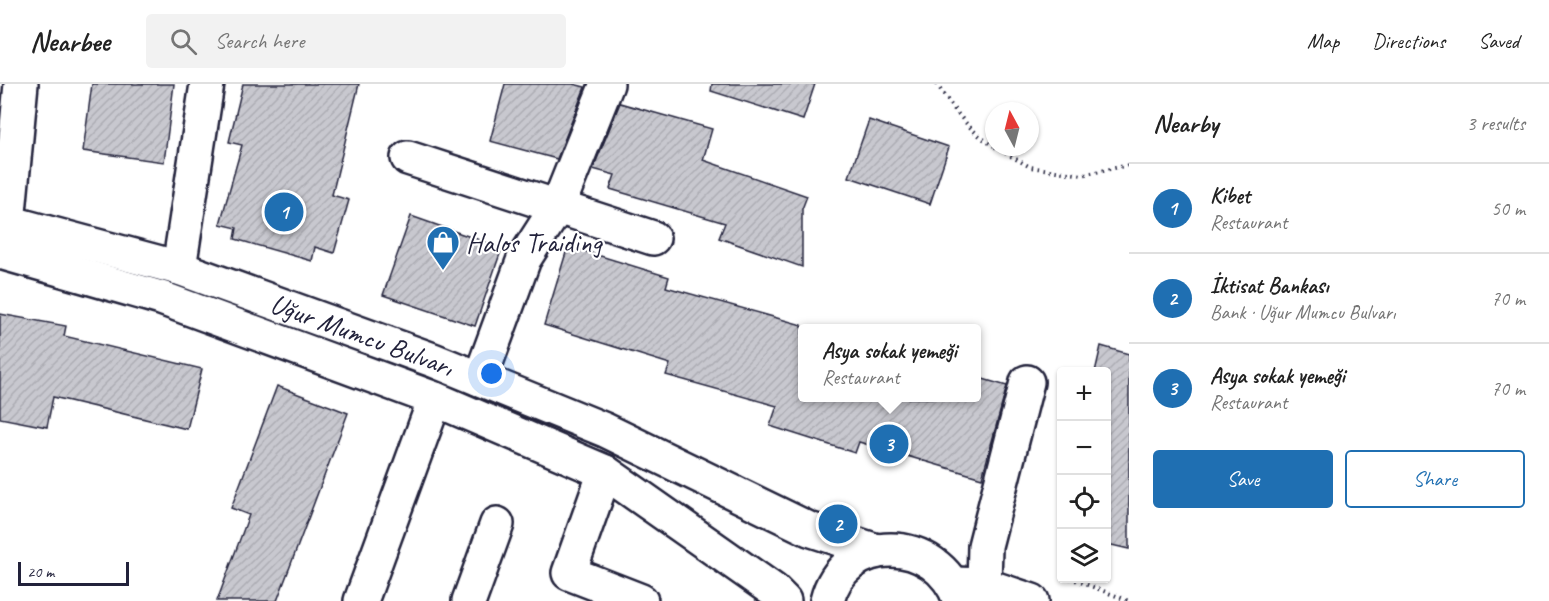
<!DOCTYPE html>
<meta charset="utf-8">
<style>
body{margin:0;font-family:Caveat,sans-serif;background:#f2f2f2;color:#222}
.controls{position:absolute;right:18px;bottom:18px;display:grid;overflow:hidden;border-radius:6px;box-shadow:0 2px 4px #0004}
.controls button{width:54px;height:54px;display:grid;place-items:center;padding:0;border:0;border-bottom:2px solid #e0e0e0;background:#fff;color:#222;font:30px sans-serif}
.compass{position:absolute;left:985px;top:18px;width:54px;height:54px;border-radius:50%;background:#fff;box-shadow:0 2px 4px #0004;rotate:353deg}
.scale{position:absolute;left:18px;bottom:15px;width:111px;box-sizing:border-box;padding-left:6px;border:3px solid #22223b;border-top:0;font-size:16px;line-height:21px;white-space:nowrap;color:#22223b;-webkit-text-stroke:4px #fff;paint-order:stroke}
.you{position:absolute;left:492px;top:290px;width:21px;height:21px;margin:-15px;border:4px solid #fff;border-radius:50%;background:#1a73e8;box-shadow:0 0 0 9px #1a73e833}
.badge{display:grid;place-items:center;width:39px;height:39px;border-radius:50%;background:#1f6fb2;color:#fff;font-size:20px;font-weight:700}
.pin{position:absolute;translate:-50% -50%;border:3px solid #fff;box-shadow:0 2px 6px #0006}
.popup{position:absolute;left:798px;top:240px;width:183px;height:78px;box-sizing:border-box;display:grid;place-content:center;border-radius:6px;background:#fff;filter:drop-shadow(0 2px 4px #0005);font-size:20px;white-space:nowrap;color:#767676}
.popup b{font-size:22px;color:#222}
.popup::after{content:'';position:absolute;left:50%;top:100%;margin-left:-12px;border:12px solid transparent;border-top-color:#fff}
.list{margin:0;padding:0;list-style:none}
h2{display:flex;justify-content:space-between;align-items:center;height:78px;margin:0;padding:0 24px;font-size:26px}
h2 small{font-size:20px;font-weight:400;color:#767676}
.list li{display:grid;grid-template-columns:39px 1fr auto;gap:18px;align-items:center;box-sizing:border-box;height:90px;padding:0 24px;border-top:2px solid #e0e0e0}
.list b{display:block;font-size:22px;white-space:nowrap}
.list p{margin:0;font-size:20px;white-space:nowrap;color:#767676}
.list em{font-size:20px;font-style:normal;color:#767676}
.actions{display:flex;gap:12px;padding:18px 24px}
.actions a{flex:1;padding:14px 0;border:2px solid #1f6fb2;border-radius:6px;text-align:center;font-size:21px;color:#1f6fb2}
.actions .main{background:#1f6fb2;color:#fff}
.icon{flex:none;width:33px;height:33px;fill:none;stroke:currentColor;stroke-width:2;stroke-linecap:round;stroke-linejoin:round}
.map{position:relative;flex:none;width:1129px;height:517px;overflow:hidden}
header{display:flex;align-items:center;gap:36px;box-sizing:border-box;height:84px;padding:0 30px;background:#fff;border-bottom:2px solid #e0e0e0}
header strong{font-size:28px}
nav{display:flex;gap:33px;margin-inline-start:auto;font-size:21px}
.search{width:420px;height:54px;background:#f2f2f2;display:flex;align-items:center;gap:15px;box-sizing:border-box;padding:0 21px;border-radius:6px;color:#767676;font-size:22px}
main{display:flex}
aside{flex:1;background:#fff}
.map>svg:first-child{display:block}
.building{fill:url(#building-hatch);stroke:#22223b;stroke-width:1.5}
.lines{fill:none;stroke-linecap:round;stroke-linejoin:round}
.minor-casing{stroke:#22223b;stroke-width:38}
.major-casing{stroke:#22223b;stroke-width:38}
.path{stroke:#22223b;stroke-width:4;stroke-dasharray:1.5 4.5;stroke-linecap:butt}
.minor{stroke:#fff;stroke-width:33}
.major{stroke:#fff;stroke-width:33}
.labels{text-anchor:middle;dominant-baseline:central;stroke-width:4.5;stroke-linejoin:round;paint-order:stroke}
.poi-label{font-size:28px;fill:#22223b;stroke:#fff;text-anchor:start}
.street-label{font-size:28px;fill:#22223b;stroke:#fff}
</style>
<header>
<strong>Nearbee</strong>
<div class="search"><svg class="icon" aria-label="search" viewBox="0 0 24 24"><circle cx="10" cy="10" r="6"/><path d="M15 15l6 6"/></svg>Search here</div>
<nav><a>Map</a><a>Directions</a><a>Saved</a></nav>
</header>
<main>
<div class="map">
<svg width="1129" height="517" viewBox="0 0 1129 517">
<defs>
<pattern id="building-hatch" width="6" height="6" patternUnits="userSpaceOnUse" patternTransform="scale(1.5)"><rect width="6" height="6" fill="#c8c8cf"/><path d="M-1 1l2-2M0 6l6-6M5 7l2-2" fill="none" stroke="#acacb3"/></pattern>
</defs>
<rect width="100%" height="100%" fill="#fff"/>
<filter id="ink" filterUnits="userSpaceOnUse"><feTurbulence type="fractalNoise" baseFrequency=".0167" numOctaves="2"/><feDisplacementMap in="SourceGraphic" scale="12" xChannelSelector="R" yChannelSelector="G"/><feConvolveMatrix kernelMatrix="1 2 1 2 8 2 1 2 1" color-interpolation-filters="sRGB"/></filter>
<g filter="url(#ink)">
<path class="building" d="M92,0H174L164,78L83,67Z
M243,0H359L332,111L349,116L334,169L315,163L312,177L235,155L237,144L220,140L242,61L229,58Z
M505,0H573L585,3L557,75L490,57Z
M712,0H815L803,36L711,7Z
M620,19L712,45L703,76L807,112L802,125V183L719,154L725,139L610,105L615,91L593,85Z
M869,36L949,63L930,120L849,93Z
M411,132L502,164L475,242L383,211Z
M568,162L669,193L666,203L802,241V314H976V293L1007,302L982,394L859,358L855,369L770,342L777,322L666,291L670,280L544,241Z
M0,230L66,242L64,252L202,285L187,345L53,313L47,343L0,334Z
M1101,262L1129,270V465L1107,460V288H1095Z
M277,302L348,329L277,517H217L249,431L231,424Z"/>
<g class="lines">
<defs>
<path id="minor" d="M408,74L653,154
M8,139L21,0
M179,184L207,0
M480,295L524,175L558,122L607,0
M605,388L569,489L641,517
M984,501L985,462L1027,298
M361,517L435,315
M469,517L497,440"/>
<g id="major">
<path id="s1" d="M0,136L179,184L433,276L605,346L809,445L877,467"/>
<path d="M0,168L161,214L435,315L605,388L773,506L784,517"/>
<path d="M954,500L984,501L1032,517"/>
<path d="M827,517C844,448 937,450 960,517"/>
</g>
</defs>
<use href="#minor" class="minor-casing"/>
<use href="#major" class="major-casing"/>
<path class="path" d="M937,0C951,23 971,49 994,62
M995,63L1030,83L1082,91L1129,81
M1070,494L1129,517"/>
<use href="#minor" class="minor"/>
<use href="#major" class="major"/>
</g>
</g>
<defs>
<symbol id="shop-pin" viewBox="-11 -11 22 30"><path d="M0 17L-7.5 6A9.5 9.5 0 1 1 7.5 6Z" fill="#1f6fb2" stroke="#fff"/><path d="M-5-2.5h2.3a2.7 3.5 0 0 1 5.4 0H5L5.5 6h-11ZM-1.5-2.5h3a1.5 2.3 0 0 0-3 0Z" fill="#fff"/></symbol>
</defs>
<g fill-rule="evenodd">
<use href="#shop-pin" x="424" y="139" width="38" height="52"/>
</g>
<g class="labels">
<g class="poi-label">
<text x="466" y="158">Halos Traiding</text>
</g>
<g class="street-label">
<text stroke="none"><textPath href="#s1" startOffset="380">Uğur Mumcu Bulvarı</textPath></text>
</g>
</g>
</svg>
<div class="controls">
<button>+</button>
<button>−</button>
<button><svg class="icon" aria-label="locate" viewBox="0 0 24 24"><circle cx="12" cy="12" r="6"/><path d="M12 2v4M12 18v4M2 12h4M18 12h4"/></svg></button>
<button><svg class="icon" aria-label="layers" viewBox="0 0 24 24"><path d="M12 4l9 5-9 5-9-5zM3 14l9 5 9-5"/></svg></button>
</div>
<svg class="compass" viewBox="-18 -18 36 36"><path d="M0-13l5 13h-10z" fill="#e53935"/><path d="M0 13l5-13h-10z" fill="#767676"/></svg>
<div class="scale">20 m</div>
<div class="you"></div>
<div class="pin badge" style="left:284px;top:128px">1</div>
<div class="pin badge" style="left:838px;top:440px">2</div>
<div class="pin badge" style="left:889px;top:360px">3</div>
<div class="popup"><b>Asya sokak yemeği</b>Restaurant</div>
</div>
<aside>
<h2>Nearby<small>3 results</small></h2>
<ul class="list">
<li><span class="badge">1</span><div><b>Kibet</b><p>Restaurant</p></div><em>50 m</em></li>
<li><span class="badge">2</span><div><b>İktisat Bankası</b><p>Bank · Uğur Mumcu Bulvarı</p></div><em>70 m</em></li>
<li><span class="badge">3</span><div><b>Asya sokak yemeği</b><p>Restaurant</p></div><em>70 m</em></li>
</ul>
<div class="actions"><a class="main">Save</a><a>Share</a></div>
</aside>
</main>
